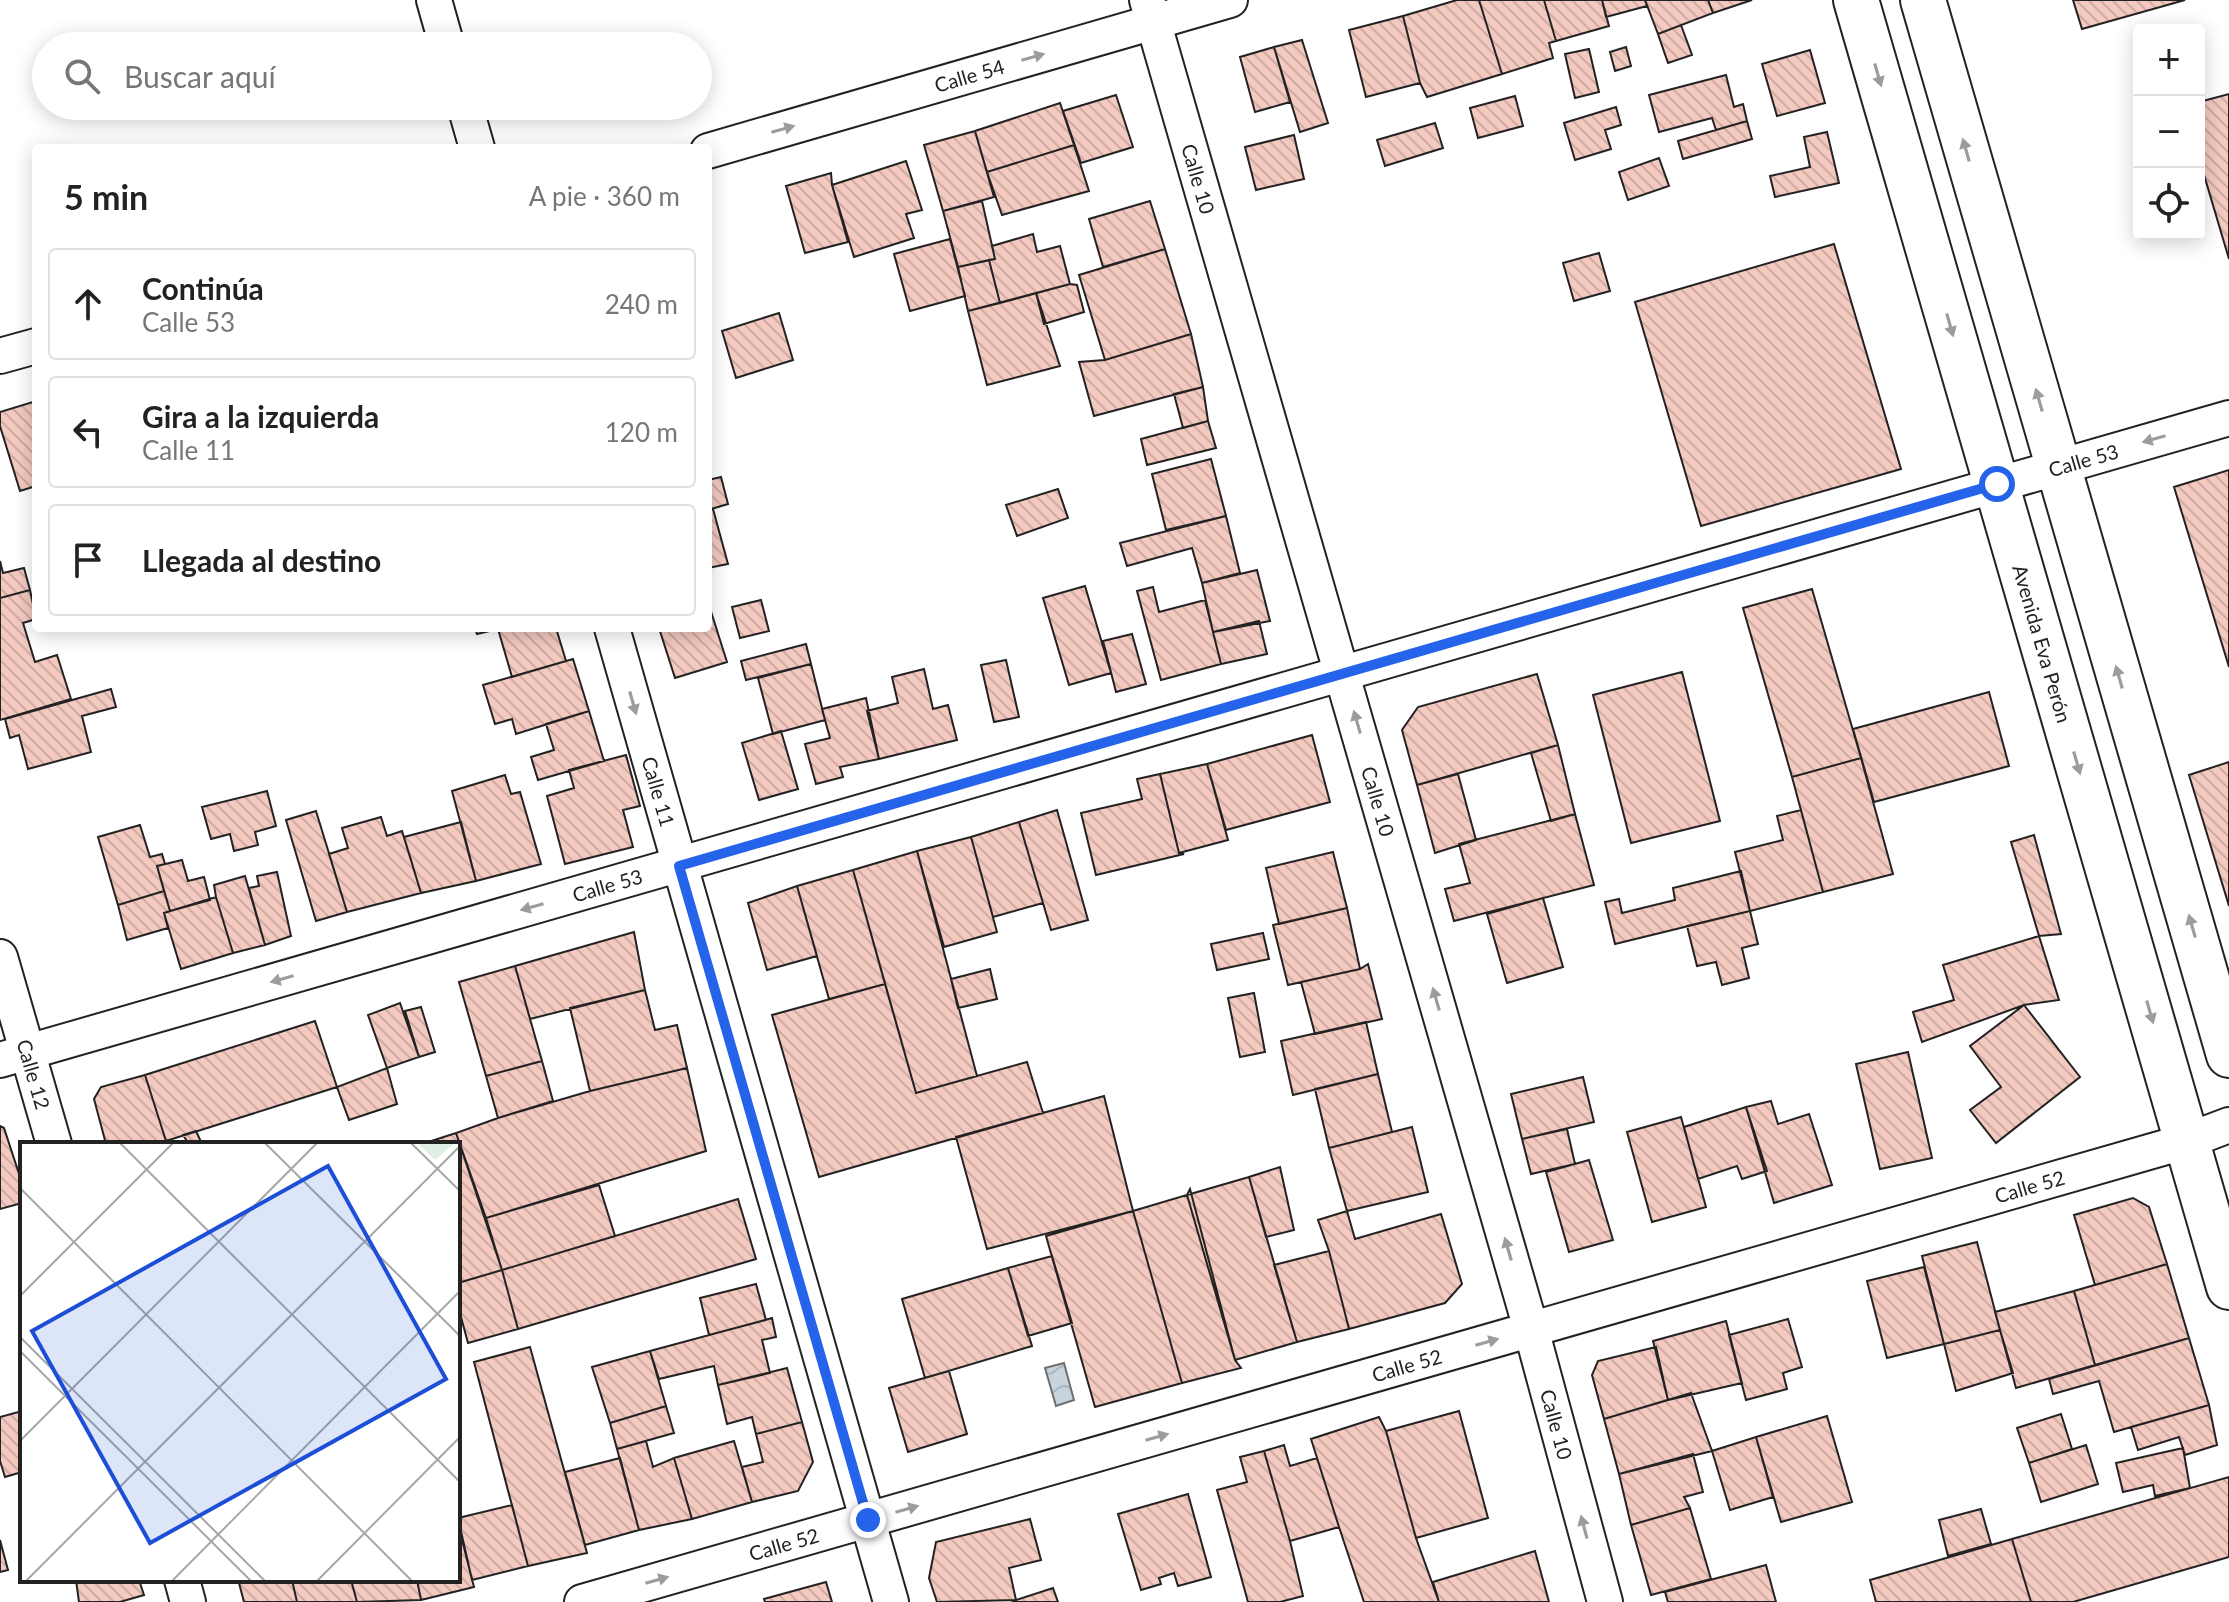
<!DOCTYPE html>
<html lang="es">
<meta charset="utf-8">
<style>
body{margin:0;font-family:Lato,sans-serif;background:#f6f6f6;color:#222}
.controls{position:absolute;right:24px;top:24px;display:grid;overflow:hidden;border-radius:8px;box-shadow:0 4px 20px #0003}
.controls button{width:72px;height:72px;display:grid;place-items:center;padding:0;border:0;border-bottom:2px solid #e0e0e0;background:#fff;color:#222;font:40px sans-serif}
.stop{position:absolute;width:24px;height:24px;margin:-18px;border:6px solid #2563eb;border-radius:50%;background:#fff}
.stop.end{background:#2563eb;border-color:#fff;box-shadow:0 2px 8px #0008}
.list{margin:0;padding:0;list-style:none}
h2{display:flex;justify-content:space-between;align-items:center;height:104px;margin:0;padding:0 32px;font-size:34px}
h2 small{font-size:26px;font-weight:400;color:#767676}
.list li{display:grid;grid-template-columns:52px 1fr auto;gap:24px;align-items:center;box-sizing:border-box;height:112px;margin:0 16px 16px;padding:0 16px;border:2px solid #e0e0e0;border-radius:8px}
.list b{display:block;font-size:30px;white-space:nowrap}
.list p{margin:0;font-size:26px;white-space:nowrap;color:#767676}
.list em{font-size:26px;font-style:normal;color:#767676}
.icon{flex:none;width:44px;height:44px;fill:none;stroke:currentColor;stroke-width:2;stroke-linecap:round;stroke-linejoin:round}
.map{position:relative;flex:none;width:2229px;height:1602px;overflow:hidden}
.search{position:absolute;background:#fff;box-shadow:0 4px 20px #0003;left:32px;top:32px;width:680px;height:88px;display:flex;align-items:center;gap:20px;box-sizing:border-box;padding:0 28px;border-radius:44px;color:#767676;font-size:30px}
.panel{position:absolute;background:#fff;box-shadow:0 4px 20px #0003;left:32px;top:144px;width:680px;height:488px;border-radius:8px}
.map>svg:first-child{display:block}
.water{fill:url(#water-waves);stroke:#6f6f6f;stroke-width:2}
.building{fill:url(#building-back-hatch);stroke:#222;stroke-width:2}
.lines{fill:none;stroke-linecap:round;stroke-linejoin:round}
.street-casing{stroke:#222;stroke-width:38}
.secondary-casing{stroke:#222;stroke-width:48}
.street{stroke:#fff;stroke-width:34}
.secondary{stroke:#fff;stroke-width:44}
.oneway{fill:#9c9c9c}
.route{stroke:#2563eb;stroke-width:10}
.labels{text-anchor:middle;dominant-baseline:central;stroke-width:6;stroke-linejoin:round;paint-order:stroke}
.street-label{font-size:20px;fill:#222;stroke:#fff}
.inset-road{fill:none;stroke:#a7a7a7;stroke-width:2}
.view{fill:#1d4ed8;fill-opacity:0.15;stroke:#1d4ed8;stroke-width:4}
.inset-edge{fill:none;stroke:#222;stroke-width:4}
</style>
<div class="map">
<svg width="2229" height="1602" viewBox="0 0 2229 1602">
<defs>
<pattern id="water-waves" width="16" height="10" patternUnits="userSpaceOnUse" patternTransform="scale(2)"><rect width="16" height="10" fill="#c7d3dd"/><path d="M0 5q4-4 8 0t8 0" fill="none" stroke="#abb5bd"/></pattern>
<pattern id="building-back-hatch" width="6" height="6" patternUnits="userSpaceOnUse" patternTransform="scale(2)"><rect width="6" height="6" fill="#f3c9c0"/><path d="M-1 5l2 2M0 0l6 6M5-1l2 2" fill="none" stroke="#d0aca5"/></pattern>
</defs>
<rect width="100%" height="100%" fill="#fff"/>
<path class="water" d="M1064,1363L1074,1400L1056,1406L1045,1368Z"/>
<path class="building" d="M1457,0H1479L1502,74L1427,97L1420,83L1403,16Z
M1479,0H1544L1556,41L1549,43L1553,58L1502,74Z
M1544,0H1602L1609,26L1556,41Z
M1602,0H1645L1647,6L1606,17Z
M1645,0H1708L1713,13L1658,34Z
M1708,0H1752L1713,13Z
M2073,0H2185L2082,29Z
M1403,16L1420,83L1366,97L1349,30Z
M1681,25L1692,55L1668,63L1658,34Z
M1302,40L1328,123L1300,132L1274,47Z
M1274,47L1290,102L1255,112L1240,57Z
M1626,47L1631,66L1615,71L1610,52Z
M1589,49L1599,92L1575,98L1565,54Z
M1810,50L1825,103L1777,116L1762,64Z
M1726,75L1734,107L1743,104L1747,121L1716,130L1712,118L1659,132L1649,95Z
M2229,94V259L2199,158V102Z
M1116,95L1133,147L1081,163L1063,111Z
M1515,96L1523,126L1478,138L1470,108Z
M1060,103L1074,145L987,172L975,131Z
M1616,107L1621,125L1605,130L1611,149L1575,160L1564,123Z
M1747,121L1752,139L1683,159L1678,141Z
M1435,123L1443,148L1385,166L1377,140Z
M975,131L994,197L943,211L924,145Z
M1827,132L1839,183L1775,197L1770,176L1810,167L1804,137Z
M1294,135L1304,179L1256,190L1245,147Z
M1074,145L1089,191L1002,215L987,172Z
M1659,158L1669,186L1628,200L1619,172Z
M906,161L922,210L906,214L914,238L854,257L832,185Z
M831,173L832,185L848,242L805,253L786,186Z
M982,201L995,259L958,267L943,211Z
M1150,201L1165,249L1103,267L1089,219Z
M1033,234L1037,252L1060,246L1070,284L1000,303L989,260L995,259L992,246Z
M950,239L965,296L910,311L894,254Z
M1834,244L1901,469L1701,526L1635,302Z
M1165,249L1191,334L1105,360L1079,275Z
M1599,253L1610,291L1574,301L1563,263Z
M989,260L1000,303L968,311L958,267Z
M1070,284L1077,285L1084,312L1044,324L1036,293Z
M1036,293L1060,366L987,385L968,311Z
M779,313L793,360L736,378L722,331Z
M1191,334L1203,387L1094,416L1079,362L1105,360Z
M1203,387L1208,421L1183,428L1174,394Z
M36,401V486L20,491L0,426V412Z
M1208,421L1216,448L1147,465L1141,439Z
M1211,459L1226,516L1166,530L1152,474Z
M2229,470V667L2174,487Z
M721,477L728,504L708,510V480Z
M1058,489L1068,518L1017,536L1006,505Z
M713,509L728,564L708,568V510Z
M1226,516L1240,573L1202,583L1192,548L1127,566L1120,543Z
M0,561L3,573L24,568L30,590L0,598Z
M1257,570L1270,621L1213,632L1202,583Z
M1085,586L1111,673L1069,685L1043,598Z
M1153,587L1159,612L1205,600L1221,664L1161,680L1137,591Z
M1812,589L1861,758L1792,777L1743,608Z
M30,590L36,619L23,623L35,662L57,655L71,699L0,720V598Z
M761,600L769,631L740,638L732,607Z
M708,602L727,662L675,678L659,628H708Z
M1259,621L1267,654L1221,664L1213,632Z
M475,628H502L477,634Z
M502,628H556L566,661L512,677L498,629Z
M1132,634L1146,684L1116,692L1103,641Z
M806,644L811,664L746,680L741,661Z
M573,659L589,711L516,734L512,719L495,724L483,685Z
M1006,660L1019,717L994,722L981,665Z
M811,664L825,720L773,734L758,678Z
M924,669L933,709L948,705L957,740L879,759L867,711L898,703L892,677Z
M1682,672L1720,821L1631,843L1593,695Z
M1537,674L1558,745L1417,785L1402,730L1418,707Z
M111,689L116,707L82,716L91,752L28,769L19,735L10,738L5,719Z
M1989,692L2009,766L1874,802L1853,729Z
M866,698L879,759L840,767L843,777L816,784L805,744L830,738L822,709Z
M589,711L604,761L538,780L531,757L554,750L546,724Z
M781,731L798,789L759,800L742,743Z
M1312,735L1330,802L1226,830L1207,764Z
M1558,745L1575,814L1551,821L1531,753Z
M626,755L640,806L623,810L633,847L565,864L547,796L574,788L569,770Z
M1861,758L1893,874L1823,892L1792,777Z
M2229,762V906L2189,775Z
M1207,764L1228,840L1179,853L1160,774Z
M1160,774L1179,853L1184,854L1096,875L1081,813L1142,799L1137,779Z
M1458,774L1476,840L1435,853L1417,785Z
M505,775L511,794L520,792L541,864L476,881L452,791Z
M267,791L276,826L255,832L258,845L234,851L230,834L211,839L202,807Z
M1057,810L1088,920L1051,930L1019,822Z
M1801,810L1823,892L1750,911L1735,852L1783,840L1777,816Z
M316,811L347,912L316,921L286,820Z
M1575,814L1594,885L1454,921L1445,889L1470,883L1459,844Z
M381,817L387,836L402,831L421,893L347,912L329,854L348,848L342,828Z
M461,822L476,881L421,893L404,837Z
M1019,822L1043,903L993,917L971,837Z
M140,825L150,857L162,854L165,864L157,866L164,891L118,905L98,837Z
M2034,835L2061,934L2039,936L2011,842Z
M971,837L997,932L944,947L917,851Z
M917,851L977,1076L916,1093L853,870Z
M1333,852L1347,908L1279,924L1266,868Z
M182,860L188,881L204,877L210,900L170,911L157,866Z
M853,870L885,984L829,999L797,886Z
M1741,871L1750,911L1615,944L1605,902L1619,899L1622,913L1675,900L1673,888Z
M277,872L291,936L265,945L249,888L259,886L257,876Z
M245,876L265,945L233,953L216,897L214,885Z
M797,886L817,956L767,970L748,903Z
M164,891L170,911L164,913L168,928L127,940L118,905Z
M216,897L233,953L181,969L164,913Z
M1543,898L1563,967L1507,983L1487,914Z
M1347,908L1360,969L1288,985L1273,925Z
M1750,911L1758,944L1742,948L1749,978L1722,985L1716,962L1697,966L1687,926Z
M634,932L645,990L530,1019L515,966Z
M1263,933L1269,959L1217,970L1211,944Z
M2039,936L2059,1000L2024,1005L1922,1042L1913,1012L1954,1000L1943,965Z
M1368,964L1382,1019L1315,1034L1301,982L1360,969Z
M515,966L542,1061L486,1076L459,982Z
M990,969L997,999L958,1008L951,979Z
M885,984L916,1093L1027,1062L1043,1113L819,1177L772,1015Z
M645,990L655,1030L677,1025L687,1068L590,1091L570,1008Z
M1254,993L1265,1052L1240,1057L1228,998Z
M400,1003L419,1057L387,1068L368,1015Z
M2024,1005L2080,1077L1996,1143L1970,1110L2001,1087L1970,1046Z
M421,1007L435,1052L419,1057L405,1011Z
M315,1021L337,1087L166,1141L145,1075Z
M1366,1022L1378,1074L1293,1095L1281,1041Z
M1908,1052L1932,1158L1880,1169L1856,1064Z
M542,1061L553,1101L498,1118L486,1076Z
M387,1068L397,1104L349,1120L337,1087Z
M687,1068L706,1151L486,1218L456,1133L498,1118L590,1091Z
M1378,1074L1392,1132L1329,1148L1315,1089Z
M145,1075L166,1141L156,1144H106L94,1099L101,1087Z
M1583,1077L1594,1122L1522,1139L1511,1094Z
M1104,1096L1133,1211L987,1249L956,1137Z
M1771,1101L1778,1124L1809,1114L1832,1185L1774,1203L1746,1107Z
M1746,1107L1767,1171L1742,1179L1737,1166L1698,1179L1684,1127Z
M1681,1117L1706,1207L1652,1222L1627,1132Z
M0,1126L4,1128L22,1183V1203L0,1209Z
M1412,1127L1428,1192L1347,1211L1329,1148Z
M1567,1129L1575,1164L1531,1174L1522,1139Z
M196,1131L202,1144H189L183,1135Z
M456,1133L502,1270L458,1283V1144H422Z
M1589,1160L1613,1240L1569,1252L1546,1172Z
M1280,1167L1294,1230L1266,1237L1249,1177Z
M1249,1177L1297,1342L1235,1360L1187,1195Z
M599,1185L615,1236L502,1270L486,1218Z
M1190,1189L1235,1360L1241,1368L1182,1383L1133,1211L1187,1195Z
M2133,1198L2149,1207L2167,1264L2095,1285L2074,1215Z
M738,1199L756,1259L518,1329L502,1270Z
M1133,1211L1182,1383L1095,1407L1046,1236Z
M1347,1211L1355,1239L1441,1214L1462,1284L1445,1303L1349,1329L1329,1251L1318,1220Z
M1977,1242L2000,1330L1944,1344L1922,1256Z
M1329,1251L1349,1329L1297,1342L1274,1265Z
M1052,1256L1072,1323L1028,1336L1008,1268Z
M2167,1264L2189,1338L2095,1365L2074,1291Z
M1924,1267L1944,1344L1887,1358L1867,1281Z
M1008,1268L1032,1346L925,1378L902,1299Z
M502,1270L518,1329L468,1343L458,1306V1283Z
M756,1284L766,1320L709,1335L700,1298Z
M2074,1291L2095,1365L2016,1388L1995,1312Z
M772,1318L776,1337L762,1340L770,1373L718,1385L714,1366L659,1379L650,1351Z
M1788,1319L1802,1367L1783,1373L1787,1389L1746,1400L1729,1335Z
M1726,1321L1742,1383L1668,1400L1653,1341Z
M2000,1330L2013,1373L1956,1391L1944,1344Z
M2189,1338L2209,1405L2114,1432L2099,1381L2053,1394L2049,1379Z
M530,1347L587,1553L528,1566L474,1362Z
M1656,1347L1668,1400L1604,1419L1592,1375L1598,1361Z
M650,1351L666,1406L610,1423L592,1367Z
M787,1368L802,1422L756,1434L752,1417L727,1424L718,1385Z
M949,1371L967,1434L908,1452L889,1388Z
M1691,1393L1712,1451L1619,1474L1604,1419Z
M2209,1405L2217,1445L2185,1455L2179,1437L2138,1450L2131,1427Z
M666,1406L674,1433L617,1449L610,1423Z
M22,1411V1472L5,1477L0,1461V1417Z
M1459,1411L1488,1518L1416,1538L1386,1431Z
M2061,1414L2072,1449L2029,1463L2017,1428Z
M1827,1416L1852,1502L1781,1522L1756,1437Z
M1379,1417L1386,1431L1416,1538L1439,1602H1364L1339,1527L1311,1439Z
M802,1422L813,1462L798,1491L752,1502L742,1467L763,1462L756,1434Z
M1756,1437L1773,1497L1730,1510L1712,1451Z
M646,1441L653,1467L674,1458L692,1519L639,1530L617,1449Z
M734,1441L752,1502L692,1519L674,1458Z
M1284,1445L1290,1466L1317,1458L1339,1527L1290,1541L1264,1451Z
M2086,1445L2098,1484L2041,1502L2029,1463Z
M2183,1448L2190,1488L2155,1496L2153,1485L2123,1492L2116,1463Z
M1264,1451L1290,1541L1303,1596L1280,1602H1248L1217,1490L1247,1482L1240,1457Z
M1693,1454L1703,1492L1684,1497L1690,1508L1631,1525L1619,1474Z
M620,1458L639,1530L585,1545L565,1472Z
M2229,1477V1557L2073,1602H2031L2012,1539Z
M1188,1494L1211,1577L1178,1586L1174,1573L1159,1578L1161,1584L1141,1590L1118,1514Z
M512,1505L528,1566L472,1580L458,1518Z
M1690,1508L1711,1579L1651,1595L1631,1525Z
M1981,1509L1991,1544L1948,1556L1939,1520Z
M1030,1519L1041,1560L1009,1568L1016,1600L937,1602L929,1578L936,1542Z
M458,1524L474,1587L421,1600L417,1580H458Z
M2012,1539L2031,1602H1876L1870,1580Z
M0,1540L8,1570L0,1572Z
M1535,1551L1549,1602H1439L1433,1582Z
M1766,1565L1776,1602H1668L1665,1592Z
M76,1580H139L144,1595L120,1602H79Z
M252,1580H292L297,1602H244L239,1583Z
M292,1580H351L357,1602H297Z
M351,1580H417L421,1600L357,1602Z
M826,1582L832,1602H765L764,1599Z
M1053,1588L1058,1602H1012L1016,1600Z"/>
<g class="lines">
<defs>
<g id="street">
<path d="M434,0L447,46"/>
<path id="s1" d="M1147,0L1531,1329L1605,1602"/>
<path d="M465,106L477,148"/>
<path id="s2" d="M708,151L1230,0"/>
<path d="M0,356L36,346"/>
<path id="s3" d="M612,628L891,1602"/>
<path id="s4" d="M0,957L54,1144"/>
<path id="s5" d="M0,1060L2229,418"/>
<path d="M182,1580L188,1602"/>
<path id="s6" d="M582,1602L2187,1141L2229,1125"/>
</g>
<g id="secondary">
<path id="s7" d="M1856,0L2229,1287"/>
<path d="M1923,0L2229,1055"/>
</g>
</defs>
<use href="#street" class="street-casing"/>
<use href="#secondary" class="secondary-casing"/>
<use href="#street" class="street"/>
<use href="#secondary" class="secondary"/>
</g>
<defs><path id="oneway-solid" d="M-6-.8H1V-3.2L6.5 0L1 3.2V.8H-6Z" transform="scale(2)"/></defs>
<g class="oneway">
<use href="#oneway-solid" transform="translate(1033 57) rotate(-16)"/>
<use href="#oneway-solid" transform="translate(1878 75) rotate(74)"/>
<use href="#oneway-solid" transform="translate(783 129) rotate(-16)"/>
<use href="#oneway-solid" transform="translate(1966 150) rotate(-106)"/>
<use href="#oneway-solid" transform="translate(1950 325) rotate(74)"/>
<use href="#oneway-solid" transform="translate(2039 400) rotate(-106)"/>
<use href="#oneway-solid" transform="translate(2154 439) rotate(164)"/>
<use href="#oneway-solid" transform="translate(2119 677) rotate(-106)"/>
<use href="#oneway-solid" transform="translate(633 703) rotate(74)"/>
<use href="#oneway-solid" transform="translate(1357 722) rotate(-106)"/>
<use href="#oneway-solid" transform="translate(2077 763) rotate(74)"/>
<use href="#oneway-solid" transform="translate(532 907) rotate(164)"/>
<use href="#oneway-solid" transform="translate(2192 926) rotate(-106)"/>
<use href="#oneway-solid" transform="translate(282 979) rotate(164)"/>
<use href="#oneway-solid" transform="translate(1436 999) rotate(-106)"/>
<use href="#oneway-solid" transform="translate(2150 1012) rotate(74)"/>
<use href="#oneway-solid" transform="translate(1508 1249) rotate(-106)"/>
<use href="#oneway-solid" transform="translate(1487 1342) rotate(-16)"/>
<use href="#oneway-solid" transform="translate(1157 1437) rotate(-16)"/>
<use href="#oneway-solid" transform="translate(907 1509) rotate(-16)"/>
<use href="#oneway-solid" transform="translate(1584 1527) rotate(-105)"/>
<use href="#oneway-solid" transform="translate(657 1580) rotate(-16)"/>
</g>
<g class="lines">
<path class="route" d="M868,1520L679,866L1997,484"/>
</g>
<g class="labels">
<g class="street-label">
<text stroke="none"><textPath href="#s2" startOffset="272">Calle 54</textPath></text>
<text stroke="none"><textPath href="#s1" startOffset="186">Calle 10</textPath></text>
<text stroke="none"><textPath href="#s5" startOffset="2168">Calle 53</textPath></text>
<text stroke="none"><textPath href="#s7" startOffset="670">Avenida Eva Perón</textPath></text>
<text stroke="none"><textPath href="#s3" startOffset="170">Calle 11</textPath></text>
<text stroke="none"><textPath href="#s1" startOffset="834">Calle 10</textPath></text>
<text stroke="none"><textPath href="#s5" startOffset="632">Calle 53</textPath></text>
<text stroke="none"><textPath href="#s4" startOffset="122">Calle 12</textPath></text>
<text stroke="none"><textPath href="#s6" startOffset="1506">Calle 52</textPath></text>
<text stroke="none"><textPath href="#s6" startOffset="858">Calle 52</textPath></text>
<text stroke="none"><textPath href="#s1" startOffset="1482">Calle 10</textPath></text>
<text stroke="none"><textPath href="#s6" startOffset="210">Calle 52</textPath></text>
</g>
</g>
<g transform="translate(20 1142)">
<rect width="440" height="440" fill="#fff"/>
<path d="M397,1H435L415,18Z" fill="#e0efe3"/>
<path class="inset-road" d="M100,1L440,340M245,1L440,194M391,1L440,49M0,46L392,439M0,154L153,1M0,195L245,439M0,209L231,439M0,299L297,1M6,439L440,4M152,439L440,149M297,439L440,295"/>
<path class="view" d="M308,24L426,237L130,401L12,189Z"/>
<rect width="440" height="440" class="inset-edge"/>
</g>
</svg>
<div class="controls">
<button>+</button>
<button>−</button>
<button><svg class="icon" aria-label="locate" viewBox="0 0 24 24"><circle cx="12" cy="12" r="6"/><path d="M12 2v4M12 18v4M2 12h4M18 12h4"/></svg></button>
</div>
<div class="stop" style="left:1997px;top:484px"></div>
<div class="stop end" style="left:868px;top:1520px"></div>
<div class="search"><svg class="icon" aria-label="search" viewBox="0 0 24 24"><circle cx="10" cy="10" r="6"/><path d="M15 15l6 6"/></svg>Buscar aquí</div>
<section class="panel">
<h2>5 min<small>A pie · 360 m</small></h2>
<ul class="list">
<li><svg class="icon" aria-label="ahead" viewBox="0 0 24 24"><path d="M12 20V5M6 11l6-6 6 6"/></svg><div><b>Continúa</b><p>Calle 53</p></div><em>240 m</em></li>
<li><svg class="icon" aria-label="left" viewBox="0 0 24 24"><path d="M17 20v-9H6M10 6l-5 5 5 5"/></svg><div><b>Gira a la izquierda</b><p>Calle 11</p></div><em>120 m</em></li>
<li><svg class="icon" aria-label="arrive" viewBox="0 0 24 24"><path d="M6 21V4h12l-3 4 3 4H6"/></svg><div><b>Llegada al destino</b></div></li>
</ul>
</section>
</div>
